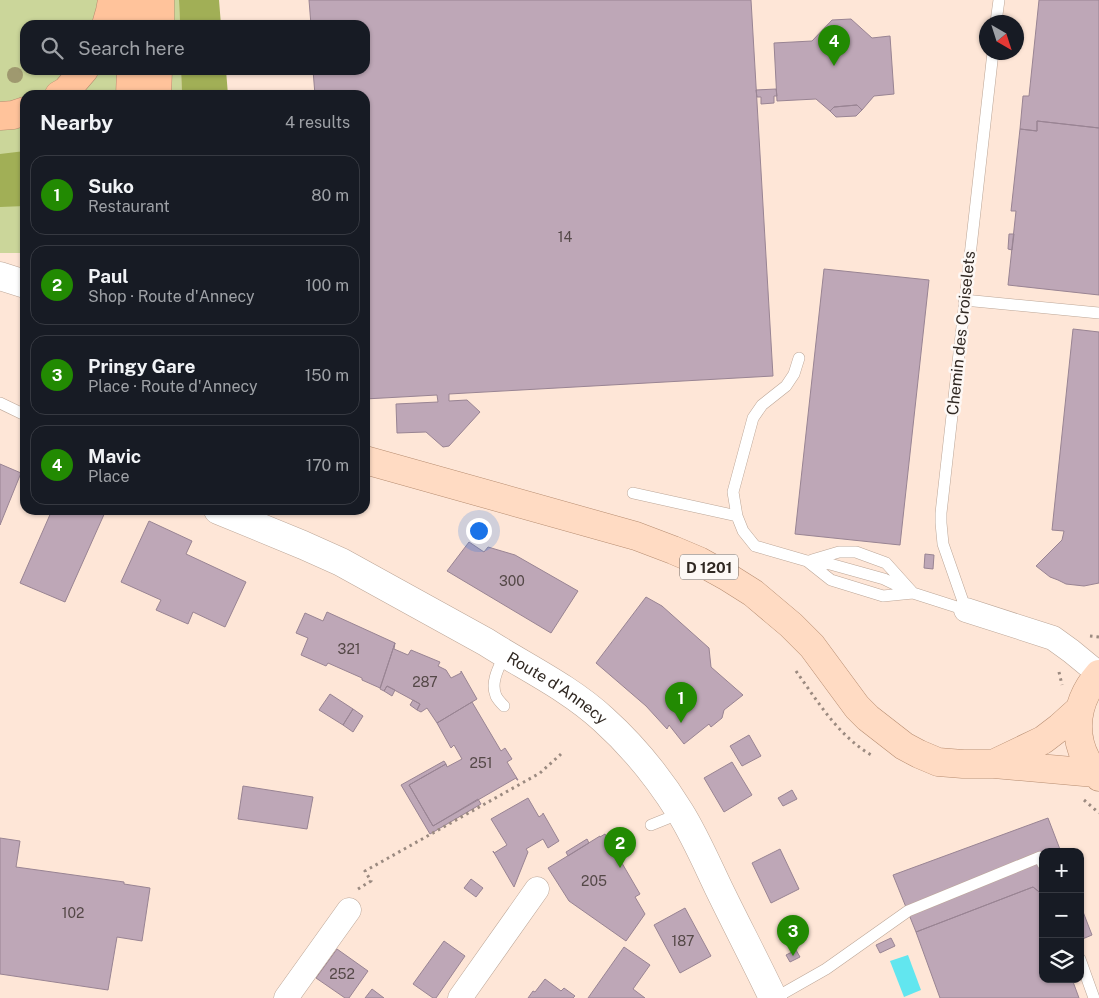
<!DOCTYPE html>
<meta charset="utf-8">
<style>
body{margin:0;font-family:"Public Sans",sans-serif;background:#20242c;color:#f1f3f6}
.controls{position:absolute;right:15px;bottom:15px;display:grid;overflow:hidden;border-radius:10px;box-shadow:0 1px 4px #0004}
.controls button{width:45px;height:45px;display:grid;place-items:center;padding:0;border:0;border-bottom:1px solid #363941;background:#171b24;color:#f1f3f6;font:25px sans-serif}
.compass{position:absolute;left:979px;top:15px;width:45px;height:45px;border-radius:50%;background:#171b24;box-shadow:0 1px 4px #0004;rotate:141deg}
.you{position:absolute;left:478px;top:530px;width:18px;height:18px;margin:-12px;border:4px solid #fff;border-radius:50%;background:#1a73e8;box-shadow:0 0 0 8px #1a73e833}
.badge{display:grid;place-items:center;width:32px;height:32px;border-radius:50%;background:#228a02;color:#fff;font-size:16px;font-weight:700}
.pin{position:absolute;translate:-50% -41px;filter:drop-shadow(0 1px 2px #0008)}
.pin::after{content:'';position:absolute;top:26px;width:18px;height:15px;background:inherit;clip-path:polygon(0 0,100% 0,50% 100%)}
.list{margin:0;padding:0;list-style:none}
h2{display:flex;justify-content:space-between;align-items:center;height:65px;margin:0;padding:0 20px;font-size:21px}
h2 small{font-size:16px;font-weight:400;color:#9ea1a6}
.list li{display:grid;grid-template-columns:32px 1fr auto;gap:15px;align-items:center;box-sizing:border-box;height:80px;margin:0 10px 10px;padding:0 10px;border:1px solid #363941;border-radius:15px}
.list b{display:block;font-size:19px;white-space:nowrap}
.list p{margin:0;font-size:16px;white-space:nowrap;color:#9ea1a6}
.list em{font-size:16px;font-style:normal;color:#9ea1a6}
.icon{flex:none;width:28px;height:28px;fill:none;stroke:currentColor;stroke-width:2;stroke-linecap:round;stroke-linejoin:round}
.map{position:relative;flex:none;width:1099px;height:998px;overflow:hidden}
.search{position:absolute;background:#171b24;box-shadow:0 1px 4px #0004;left:20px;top:20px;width:350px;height:55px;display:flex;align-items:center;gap:12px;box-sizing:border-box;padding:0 18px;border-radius:15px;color:#9ea1a6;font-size:19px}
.panel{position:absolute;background:#171b24;box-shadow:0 1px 4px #0004;left:20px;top:90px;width:350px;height:425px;border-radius:15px}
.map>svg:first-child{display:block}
.green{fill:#cbd69a}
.forest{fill:#a1af56}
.water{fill:#62e6ef}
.building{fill:#bea7b7;stroke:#998493}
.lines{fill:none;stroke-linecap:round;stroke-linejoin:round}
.lane-casing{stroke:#bca697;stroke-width:12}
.street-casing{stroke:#bca697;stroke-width:25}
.secondary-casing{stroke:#bca697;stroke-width:29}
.primary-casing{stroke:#b78d71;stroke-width:29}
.highway-casing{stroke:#b78d71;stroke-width:29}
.path{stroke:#9b8a80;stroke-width:3;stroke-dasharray:2.5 4;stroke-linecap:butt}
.lane{stroke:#fff;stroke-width:11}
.street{stroke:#fff;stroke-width:24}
.secondary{stroke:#fff;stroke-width:28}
.primary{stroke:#ffdbc3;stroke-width:28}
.highway{stroke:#ffc39b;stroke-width:28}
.tree{fill:#9f996f}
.labels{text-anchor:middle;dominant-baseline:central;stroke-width:5;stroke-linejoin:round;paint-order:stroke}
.number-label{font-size:14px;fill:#544847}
.shield{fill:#fdf8f5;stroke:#6e6661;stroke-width:1}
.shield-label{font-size:15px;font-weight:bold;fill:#302822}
.street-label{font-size:16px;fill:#302822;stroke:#fdf8f5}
</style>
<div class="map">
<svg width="1099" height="998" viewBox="0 0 1099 998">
<rect width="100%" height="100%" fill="#fee6d7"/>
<path class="green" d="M0,0H179L180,25H25V70H181L182,95H25V253H0Z"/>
<path class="forest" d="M179,0H219L221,25H180Z
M181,70H226L228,95H182Z
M25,151V206L0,207V154Z"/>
<path class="water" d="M908,955L921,990L904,997L890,961Z"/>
<path class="building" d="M309,0H751L773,376L449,394V401L467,400L480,412L449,446L443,447L426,432L397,433L396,404L438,402L437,395L365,399V95H315L313,70H365V25H311Z
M1039,0H1099V128L1037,121V131L1020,129L1023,96H1029Z
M851,19L872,38L890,36L894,94L874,96L862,110L857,105L834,107L830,111L816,99L777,101L774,43L812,41L832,20Z
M776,89L777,96H774V103L761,104V97H757L756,90Z
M857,105L862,110L856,116L836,117L830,111L834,107Z
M1037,121L1099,128V295L1008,285L1016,211H1011L1020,129L1037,131Z
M1009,234H1014L1012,250L1008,249Z
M824,269L929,280L900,545L795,534Z
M1073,329L1099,332V583L1084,586L1066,584L1058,580L1050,577L1036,566L1062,540L1064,531L1052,530Z
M0,464L21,473L0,525Z
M52,510H106L65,602L20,583Z
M149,521L192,541L186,554L246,582L225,627L193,612L188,624L156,610L161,600L121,582Z
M469,542L484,552L488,547L515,555L578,591L551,633L447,571Z
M925,554L934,555L933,569L924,568Z
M646,597L662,606L709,648L711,667L743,695L724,710L722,718L711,727L709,724L684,744L669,725L667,729L646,706L596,663Z
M327,612L395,643L380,688L362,680V678L328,663L326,666L301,655L308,638L296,633L305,613L323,621Z
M395,643L394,649L408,655L411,650L440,662L438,666L446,670L451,678L461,673V671L477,699L437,723L427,708L421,712L417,710L420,704L387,686L384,691L380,689Z
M387,686L395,690L392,696L384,691Z
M330,694L353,709L343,725L319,710Z
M413,700L420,704L417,710L410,705Z
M472,702L501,751L505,748L512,759L507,762L518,780H517L516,778L433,826L409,785L446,764L447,767L462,759L454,745L451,748L437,723Z
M353,709L363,716L353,732L343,725Z
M749,735L761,756L742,766L730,746Z
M444,761L446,764L409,785L433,826L478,799L481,804L430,834L401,785Z
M732,762L752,795L724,812L704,778Z
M243,786L313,797L307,829L238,819Z
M792,790L797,799L783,806L778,798Z
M528,798L539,817L543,814V813L559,841L548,848L543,839L526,849L528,852L514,887L493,851L494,853L507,845L491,819Z
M1048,818L1061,852H1043V895L1033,887L916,932L893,875Z
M605,834L640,894L635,897L645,914L626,941L569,901L548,868L600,836V837Z
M0,838L20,841L16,867L124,882V884L150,888L142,941L117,937L108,990L0,974Z
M587,839L589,843L568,856L566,852Z
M780,849L799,889L771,903L752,863Z
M471,879L483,888L476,897L464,888Z
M1033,887L1043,895V979H1072L1079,998H940L916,932Z
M1080,904L1092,935L1080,940Z
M685,908L711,956L680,973L654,925Z
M891,938L895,946L880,953L876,945Z
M444,941L465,956L436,998H433L413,984Z
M624,947L650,965L633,989L645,998H588Z
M337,949L368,971L349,998H345L316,978Z
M796,950L800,957L790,962L786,955Z
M545,979L561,991L564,988L575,996L573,998H528L533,991L535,992Z
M372,989L384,998H365Z"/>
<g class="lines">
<defs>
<path id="lane" d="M996,22L999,0
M964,300L1099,313
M799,358L794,374L786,386L762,405L753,418L733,492L737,516L743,531L755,546L807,561L830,564L884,579L913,593L883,596L831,580L807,561
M0,403L25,415
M633,493L737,516
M812,560L839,552H856L886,563L913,593L966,610
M966,610L943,544L941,523V513L993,52
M504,706C501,703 498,700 496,696C490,682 499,667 505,654
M651,825L681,813
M1080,959L1094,998
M775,998L826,969L908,911L1040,857L1043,864"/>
<path id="street" d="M966,610L1053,638L1071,651L1099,674
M286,998L349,910
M460,998L537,889"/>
<g id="secondary">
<path d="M0,276L25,284"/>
<path id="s1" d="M218,510L303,545L341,562L486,642C525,667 568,687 603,719C633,746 659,778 680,812C695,836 707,864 719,889C737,926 756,962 773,998"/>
</g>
<path id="primary" d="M365,460L636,536L673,550L699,561L726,576L753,593L791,625L812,646L857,707L868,718L904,746L919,754L938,762L963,764H994L1095,773
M1099,674C1072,705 1070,746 1099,777
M995,763L1043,740L1060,727L1080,709"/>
<path id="highway" d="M160,0V25
M106,25L110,11L112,0
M132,25V0
M59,95L66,91L84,70
M130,95L131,70
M157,95L158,70
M0,116L13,115L25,111"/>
</defs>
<use href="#lane" class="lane-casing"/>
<use href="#street" class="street-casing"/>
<use href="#secondary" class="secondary-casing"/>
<use href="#primary" class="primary-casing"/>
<use href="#highway" class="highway-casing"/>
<path class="path" d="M1090,636L1099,637
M796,671C818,702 839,737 873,756
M1059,672L1062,685
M1084,800L1099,813
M358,889L371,881L365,871L540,773L561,754"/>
<use href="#lane" class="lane"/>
<use href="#street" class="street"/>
<use href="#secondary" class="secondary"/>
<use href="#primary" class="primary"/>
<use href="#highway" class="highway"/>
</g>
<circle class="tree" cx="15" cy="75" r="8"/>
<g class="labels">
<g class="number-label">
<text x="565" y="237">14</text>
<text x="512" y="581">300</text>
<text x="349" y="649">321</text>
<text x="425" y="682">287</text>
<text x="481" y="763">251</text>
<text x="594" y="881">205</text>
<text x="73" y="913">102</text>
<text x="683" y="941">187</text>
<text x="342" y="974">252</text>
</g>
<rect class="shield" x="680" y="554.5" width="58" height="25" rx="4"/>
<g class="shield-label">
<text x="709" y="567">D 1201</text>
</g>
<g class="street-label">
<text transform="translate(961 333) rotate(-84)">Chemin des Croiselets</text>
<text stroke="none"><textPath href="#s1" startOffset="384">Route d'Annecy</textPath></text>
</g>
</g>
</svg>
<div class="controls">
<button>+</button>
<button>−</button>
<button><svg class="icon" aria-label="layers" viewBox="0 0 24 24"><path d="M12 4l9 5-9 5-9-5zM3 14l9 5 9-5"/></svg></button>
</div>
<svg class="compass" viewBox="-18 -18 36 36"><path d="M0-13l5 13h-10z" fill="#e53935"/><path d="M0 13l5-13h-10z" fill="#9ea1a6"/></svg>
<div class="you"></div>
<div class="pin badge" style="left:681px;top:723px">1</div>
<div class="pin badge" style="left:620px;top:868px">2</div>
<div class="pin badge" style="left:793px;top:956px">3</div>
<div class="pin badge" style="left:834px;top:66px">4</div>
<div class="search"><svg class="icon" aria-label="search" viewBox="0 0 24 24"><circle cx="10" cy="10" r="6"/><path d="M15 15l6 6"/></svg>Search here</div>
<section class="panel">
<h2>Nearby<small>4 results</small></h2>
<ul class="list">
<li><span class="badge">1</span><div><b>Suko</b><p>Restaurant</p></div><em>80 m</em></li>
<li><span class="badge">2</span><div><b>Paul</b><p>Shop · Route d'Annecy</p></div><em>100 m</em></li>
<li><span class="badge">3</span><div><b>Pringy Gare</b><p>Place · Route d'Annecy</p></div><em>150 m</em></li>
<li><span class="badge">4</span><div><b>Mavic</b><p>Place</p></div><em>170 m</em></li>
</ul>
</section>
</div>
